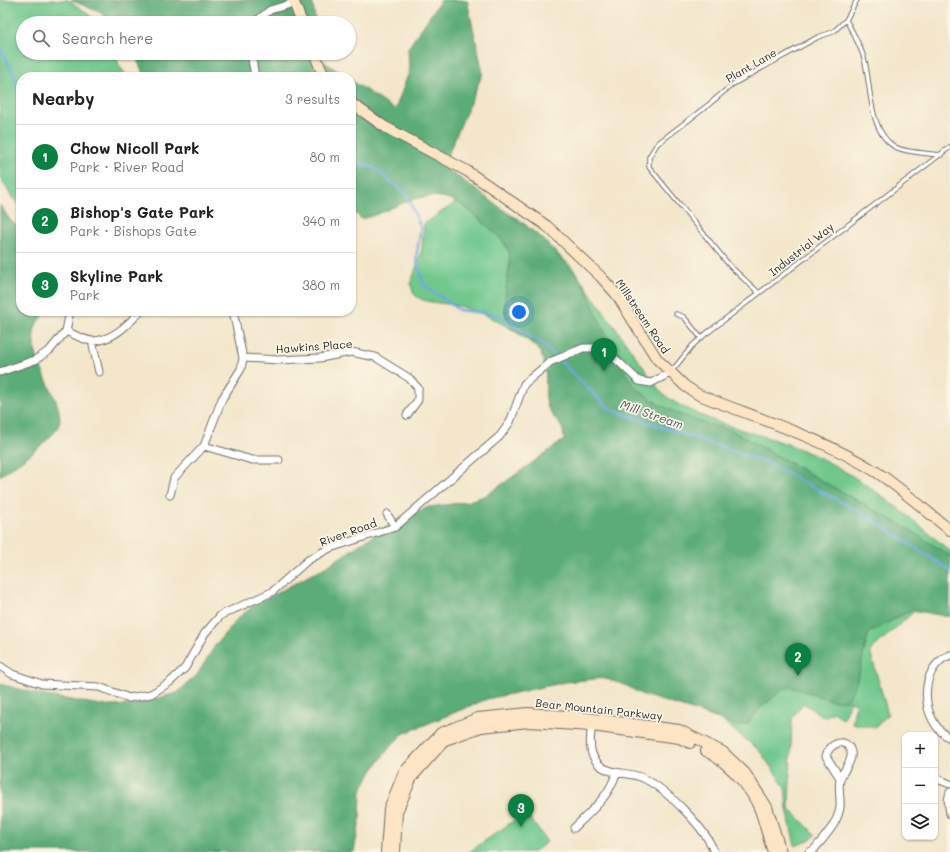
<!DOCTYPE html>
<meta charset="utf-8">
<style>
body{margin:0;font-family:Mali,sans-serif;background:#f2f2f2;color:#222}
.controls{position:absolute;right:12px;bottom:12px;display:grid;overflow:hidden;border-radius:8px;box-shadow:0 1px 3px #0004}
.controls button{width:36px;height:36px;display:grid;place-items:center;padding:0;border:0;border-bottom:1px solid #e0e0e0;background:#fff;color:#222;font:20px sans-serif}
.you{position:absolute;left:519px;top:312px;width:14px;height:14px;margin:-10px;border:3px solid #fff;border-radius:50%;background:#1a73e8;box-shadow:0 0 0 6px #1a73e833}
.badge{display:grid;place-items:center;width:26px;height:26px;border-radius:50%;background:#0b8043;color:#fff;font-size:13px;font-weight:700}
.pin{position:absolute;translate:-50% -33px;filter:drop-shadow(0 1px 2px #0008)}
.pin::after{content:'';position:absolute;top:21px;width:14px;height:12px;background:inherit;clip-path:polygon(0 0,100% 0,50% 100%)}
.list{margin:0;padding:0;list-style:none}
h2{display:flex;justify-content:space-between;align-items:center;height:52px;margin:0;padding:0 16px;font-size:17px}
h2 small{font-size:13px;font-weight:400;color:#767676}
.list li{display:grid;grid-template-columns:26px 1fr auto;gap:12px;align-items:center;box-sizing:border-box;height:64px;padding:0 16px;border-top:1px solid #e0e0e0}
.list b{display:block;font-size:15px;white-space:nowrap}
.list p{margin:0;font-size:13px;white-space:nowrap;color:#767676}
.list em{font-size:13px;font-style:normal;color:#767676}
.icon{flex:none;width:22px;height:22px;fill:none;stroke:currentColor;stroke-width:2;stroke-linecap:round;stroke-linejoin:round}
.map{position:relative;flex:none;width:950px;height:852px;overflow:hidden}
.search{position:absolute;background:#fff;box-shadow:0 1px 3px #0004;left:16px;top:16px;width:340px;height:44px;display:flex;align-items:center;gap:10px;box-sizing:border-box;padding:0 14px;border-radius:22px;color:#767676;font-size:15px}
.panel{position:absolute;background:#fff;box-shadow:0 1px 3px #0004;left:16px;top:72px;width:340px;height:244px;border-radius:16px}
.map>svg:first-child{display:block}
.green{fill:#71c88d;stroke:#4e7a5c}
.forest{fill:#5cac78;stroke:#446c52}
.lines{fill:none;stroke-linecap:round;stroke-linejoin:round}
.stream{stroke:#6da8de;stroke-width:2.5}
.lane-casing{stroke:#716c63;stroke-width:5.5}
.street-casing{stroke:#716c63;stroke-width:9}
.secondary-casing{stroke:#716c63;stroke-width:12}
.lane{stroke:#fff;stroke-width:3.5}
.street{stroke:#fff;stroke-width:7}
.secondary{stroke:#fce5c4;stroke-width:10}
.labels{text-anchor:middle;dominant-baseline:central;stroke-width:3.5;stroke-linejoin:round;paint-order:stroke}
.street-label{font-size:11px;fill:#2b2b2b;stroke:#fcf5e5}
.water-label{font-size:12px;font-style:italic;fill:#42576a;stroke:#fcf5e5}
</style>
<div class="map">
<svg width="950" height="852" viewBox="0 0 950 852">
<rect width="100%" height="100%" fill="#fcf5e5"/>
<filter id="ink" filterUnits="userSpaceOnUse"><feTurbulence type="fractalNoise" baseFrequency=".025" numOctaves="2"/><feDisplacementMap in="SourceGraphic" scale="8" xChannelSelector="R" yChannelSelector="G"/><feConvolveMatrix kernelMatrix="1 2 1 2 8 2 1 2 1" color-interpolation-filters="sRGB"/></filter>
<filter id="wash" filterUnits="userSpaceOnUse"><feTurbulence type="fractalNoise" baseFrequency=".012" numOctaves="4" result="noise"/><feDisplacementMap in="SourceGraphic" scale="16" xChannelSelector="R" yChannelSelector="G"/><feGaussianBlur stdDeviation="0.9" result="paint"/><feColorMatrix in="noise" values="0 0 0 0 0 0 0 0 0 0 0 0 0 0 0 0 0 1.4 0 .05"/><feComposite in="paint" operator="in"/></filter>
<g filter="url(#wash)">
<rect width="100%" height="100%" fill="#f3e6cb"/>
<path class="green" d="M0,0H68L85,11L98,23H23V53H114L120,67L128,77H21V206L13,199L0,177Z
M469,193L519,219L572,267L661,392C697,423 757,431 800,449C857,472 904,512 950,551V579L870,651L888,714L875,728L852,723L856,704L850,701L843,719L834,712L824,717L803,703L792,719L789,808L816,835L806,842L795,846L787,809L785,787L759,750L721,720L678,705L550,357C522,335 494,315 459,306C446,302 422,305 413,293L411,283L422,249L424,224Z
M526,812L547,842L534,852H469Z"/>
<path class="forest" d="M71,0H312L316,23H112L101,13Z
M441,0H467L483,73L443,166L541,237L581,280L587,290C597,315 620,374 639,390C663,411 701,423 731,430L912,531L950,556V617L911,610L869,633C861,658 862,677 847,700L834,701L790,687L785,688L760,708L747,724L736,726L715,717L643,695L625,685L604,678L566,682L487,699L403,734L390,747L372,771L361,791L360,820L354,852H0V684L47,696L108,706L132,705L177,693L197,675L216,644L238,618L256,604L327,566L403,516L429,507L466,502L487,495L564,440C563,436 564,431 562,428C559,421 551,416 548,408C542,391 550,372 541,354C534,340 517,337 509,323C499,304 509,280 510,260C510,245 497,235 487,226C459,200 442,188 403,203C389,209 376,216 361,219L351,209V80L395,110L409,72L408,48Z
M134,53H319L320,59L347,77H145Z
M0,205L10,220L21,230V311H48C44,315 38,320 36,325C23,359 70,404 58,427C49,443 15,465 0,476Z"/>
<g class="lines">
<path class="stream" d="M0,46L13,73L21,98
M351,159L374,168L407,195L421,228L416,258L424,285L459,310L498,315L543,344L609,409L763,461L864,514L950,570"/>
</g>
</g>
<g filter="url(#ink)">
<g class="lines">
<defs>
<path id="lane" d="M846,20L857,0
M759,293L730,266L649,167V157L657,144L707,106L733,84L818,37L833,32L846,20C853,33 862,48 865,62C871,87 869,132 895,147C907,153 927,153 941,155
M676,314L684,317L701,338
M671,372L693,345L707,333L950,147"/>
<path id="street" d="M254,23L270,10L294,3
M251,53L255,77
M66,331C73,334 84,340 92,341C113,341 128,324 141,311
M92,341L99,372
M243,358L279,360L320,358L351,352L375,357L409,378L418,388V400L407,415
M0,372L35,360L50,350L66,331L70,311
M204,446L252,460H279
M170,495L174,478L204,446L222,399L241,369L243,358L233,311
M387,514L395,527
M950,655C917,668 920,722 950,738
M0,666L12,674L42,684L99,687L129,698L151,694L170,682L185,668L205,633L221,615L272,592L308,560L330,548L395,527L500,436L510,422L524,384L550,362L583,348H604L639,381L651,383L670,373
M592,722C591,733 588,748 594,758C603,776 628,771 643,778C666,789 706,828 714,852
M935,778L950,784
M950,792L948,800L950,814
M574,828C591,811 610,796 616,773
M809,852L813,851C823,838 838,824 840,807C841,798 837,785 841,777C844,769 853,761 851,752C847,736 829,743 826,756L840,778"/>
<path id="secondary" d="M293,0L302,23
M314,53L322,72L327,77
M351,103L385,127L467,171L547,226L601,277L617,295L657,359L685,386L699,395C759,419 823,438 878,473C903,490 926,511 950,530
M706,751C728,762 751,787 760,810C765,824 768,838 773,852
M386,852L389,809L404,772L441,733L478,718L528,713L579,717L679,730L723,752L745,773L767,807L781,852
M395,852L397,812L412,777L445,740L481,727L529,722L592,726L679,738L690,743"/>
</defs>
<use href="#lane" class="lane-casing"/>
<use href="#street" class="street-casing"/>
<use href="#secondary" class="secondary-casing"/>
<use href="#lane" class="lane"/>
<use href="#street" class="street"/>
<use href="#secondary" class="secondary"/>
</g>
</g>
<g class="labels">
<g class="street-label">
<text transform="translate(751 65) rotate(-30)">Plant Lane</text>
<text transform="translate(801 249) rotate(-38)">Industrial Way</text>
<text transform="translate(643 316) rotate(56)">Millstream Road</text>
<text transform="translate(314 346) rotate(-4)">Hawkins Place</text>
<text transform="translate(348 532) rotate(-20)">River Road</text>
<text transform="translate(599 709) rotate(6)">Bear Mountain Parkway</text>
</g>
<g class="water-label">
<text transform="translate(652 414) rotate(19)">Mill Stream</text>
</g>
</g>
</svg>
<div class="controls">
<button>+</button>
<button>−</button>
<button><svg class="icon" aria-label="layers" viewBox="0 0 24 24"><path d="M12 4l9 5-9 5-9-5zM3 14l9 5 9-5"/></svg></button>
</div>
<div class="you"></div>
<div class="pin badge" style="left:604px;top:371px">1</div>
<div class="pin badge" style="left:798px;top:676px">2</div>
<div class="pin badge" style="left:521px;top:827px">3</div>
<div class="search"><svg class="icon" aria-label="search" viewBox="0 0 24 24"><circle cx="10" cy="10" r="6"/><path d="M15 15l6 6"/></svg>Search here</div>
<section class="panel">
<h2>Nearby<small>3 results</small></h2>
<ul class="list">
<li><span class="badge">1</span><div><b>Chow Nicoll Park</b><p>Park · River Road</p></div><em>80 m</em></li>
<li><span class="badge">2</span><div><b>Bishop's Gate Park</b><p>Park · Bishops Gate</p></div><em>340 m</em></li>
<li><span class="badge">3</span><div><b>Skyline Park</b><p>Park</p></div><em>380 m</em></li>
</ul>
</section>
</div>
